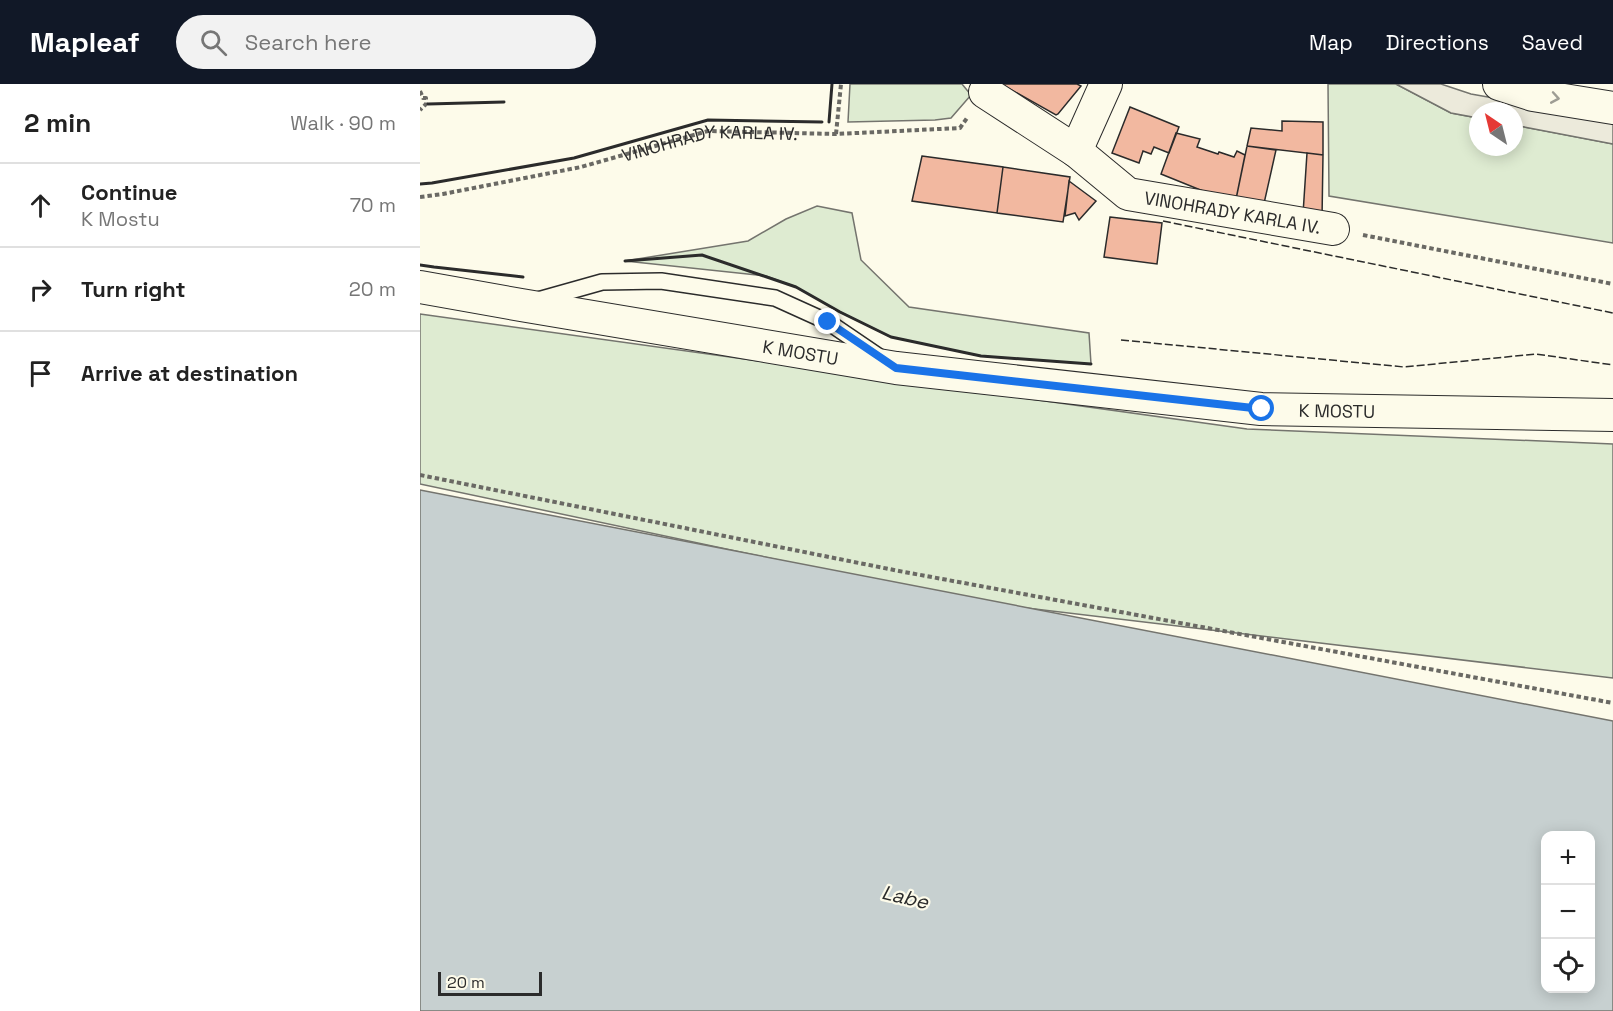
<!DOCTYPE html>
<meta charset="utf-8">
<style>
body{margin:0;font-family:"Space Grotesk",sans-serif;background:#f2f2f2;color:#222}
.controls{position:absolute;right:18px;bottom:18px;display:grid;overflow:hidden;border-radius:12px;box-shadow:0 3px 15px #0003}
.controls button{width:54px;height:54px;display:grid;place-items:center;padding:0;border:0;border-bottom:2px solid #e0e0e0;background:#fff;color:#222;font:30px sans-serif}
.compass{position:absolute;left:1049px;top:18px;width:54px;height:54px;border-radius:50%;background:#fff;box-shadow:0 3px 15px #0003;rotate:325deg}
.scale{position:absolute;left:18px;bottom:15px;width:104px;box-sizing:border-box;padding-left:6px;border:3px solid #2b2b2b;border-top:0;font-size:16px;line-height:21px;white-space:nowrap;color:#2b2b2b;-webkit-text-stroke:4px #fdfbea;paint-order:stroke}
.stop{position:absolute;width:18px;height:18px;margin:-14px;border:4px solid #1a73e8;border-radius:50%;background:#fff}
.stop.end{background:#1a73e8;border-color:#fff;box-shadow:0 2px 6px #0008}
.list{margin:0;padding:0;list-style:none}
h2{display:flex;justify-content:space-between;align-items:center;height:78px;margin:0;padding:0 24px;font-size:26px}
h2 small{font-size:20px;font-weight:400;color:#767676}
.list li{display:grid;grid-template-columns:39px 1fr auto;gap:18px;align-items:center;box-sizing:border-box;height:84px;padding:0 24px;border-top:2px solid #e0e0e0}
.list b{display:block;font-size:22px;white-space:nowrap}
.list p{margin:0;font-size:20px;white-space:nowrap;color:#767676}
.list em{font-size:20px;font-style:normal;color:#767676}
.icon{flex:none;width:33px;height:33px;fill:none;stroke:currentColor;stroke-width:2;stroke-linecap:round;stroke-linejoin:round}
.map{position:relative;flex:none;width:1193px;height:927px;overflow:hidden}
header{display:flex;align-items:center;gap:36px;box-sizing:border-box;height:84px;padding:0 30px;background:#111827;color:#fff}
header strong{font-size:28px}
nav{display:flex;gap:33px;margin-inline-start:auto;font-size:21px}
.search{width:420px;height:54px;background:#f2f2f2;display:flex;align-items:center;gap:15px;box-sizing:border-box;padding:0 21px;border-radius:33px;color:#767676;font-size:22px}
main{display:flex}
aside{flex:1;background:#fff}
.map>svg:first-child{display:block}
.green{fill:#deebd1;stroke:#74746e;stroke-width:1.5}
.parking{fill:#eceadb;stroke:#74746e;stroke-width:1.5}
.water{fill:#c7d0d0;stroke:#74746e;stroke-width:1.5;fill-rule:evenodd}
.building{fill:#f2b8a0;stroke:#2b2b2b;stroke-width:1.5}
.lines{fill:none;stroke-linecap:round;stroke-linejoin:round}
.service-casing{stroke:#2b2b2b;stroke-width:18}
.minor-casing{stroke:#2b2b2b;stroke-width:34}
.path{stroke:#6a6964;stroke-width:4;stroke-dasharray:4.5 3;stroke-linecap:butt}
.service{stroke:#fdfbea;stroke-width:15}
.minor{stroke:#fdfbea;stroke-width:32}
.fence{stroke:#2b2b2b;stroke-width:1.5;stroke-dasharray:8 3;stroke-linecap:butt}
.wall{stroke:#2b2b2b;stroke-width:3}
.oneway{stroke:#9e9d94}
.route{stroke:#1a73e8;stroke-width:8}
.labels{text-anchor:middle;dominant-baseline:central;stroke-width:4.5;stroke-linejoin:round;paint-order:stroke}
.street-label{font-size:18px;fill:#2b2b2b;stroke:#fdfbea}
.water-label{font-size:20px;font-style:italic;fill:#2b2b2b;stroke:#fdfbea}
</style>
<header>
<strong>Mapleaf</strong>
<div class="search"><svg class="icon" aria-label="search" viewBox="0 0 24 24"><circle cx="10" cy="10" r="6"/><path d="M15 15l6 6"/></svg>Search here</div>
<nav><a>Map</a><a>Directions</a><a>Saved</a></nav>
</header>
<main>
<aside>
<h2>2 min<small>Walk · 90 m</small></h2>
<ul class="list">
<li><svg class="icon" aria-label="ahead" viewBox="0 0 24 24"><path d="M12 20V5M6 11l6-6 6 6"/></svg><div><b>Continue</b><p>K Mostu</p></div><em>70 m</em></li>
<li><svg class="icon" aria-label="right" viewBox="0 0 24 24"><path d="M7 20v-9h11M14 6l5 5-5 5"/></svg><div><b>Turn right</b></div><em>20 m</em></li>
<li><svg class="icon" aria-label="arrive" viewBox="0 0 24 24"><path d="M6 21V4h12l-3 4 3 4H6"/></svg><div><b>Arrive at destination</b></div></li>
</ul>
</aside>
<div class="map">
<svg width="1193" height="927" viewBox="0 0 1193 927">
<rect width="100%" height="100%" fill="#fdfbea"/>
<path class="green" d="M430,0H542L551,11L531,34L515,36L428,38Z
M908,0H976L1031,29L1058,34V63H1094V41L1193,60V159L909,112Z
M397,122L432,129L441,176L489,223L669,249L671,280L561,272L471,253L420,228L376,203L346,192L205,177L328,157L366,135Z
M0,230L827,345L1193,360V594L556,518L0,400Z"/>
<path class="parking" d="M976,0H1021L1051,10L1193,35V60L1094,41V27H1058V34L1031,29Z"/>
<path class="water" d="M0,406L1193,637V927H0ZM1126,752H1170V904H1126Z"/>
<path class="building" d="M581,0H657L661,2L638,30L636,31Z
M710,23L759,43L749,69L734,63L731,70L723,67L719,79L692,69Z
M862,37L903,38V71L827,62L831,44L862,47Z
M756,49L780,55L777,63L798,70L799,68L814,73L817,67L825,71L815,120L741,90Z
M827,62L856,66L843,124L815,120Z
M887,69L903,71L902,135L883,130Z
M502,72L583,83L577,129L492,117Z
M583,83L650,93L643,138L577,129Z
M649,97L676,117L659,136L655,129L645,132Z
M690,133L742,139L737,180L684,173Z"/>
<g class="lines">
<defs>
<path id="service" d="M118,216L182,198L241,197L355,214L408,238L461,274"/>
<g id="minor">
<path d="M1079,0L1113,11L1193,24"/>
<path id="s2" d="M565,8L656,67L708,110L913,145"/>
<path d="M656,67L686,0"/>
<path id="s3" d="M0,203L101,221L476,284L841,325L1193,331"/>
</g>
</defs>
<use href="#service" class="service-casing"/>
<use href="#minor" class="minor-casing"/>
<g class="path">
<path d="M0,7L3,14H6V20L0,26"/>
<path d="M416,50L421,0"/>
<path id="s1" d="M0,113L23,110L161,83L288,47L416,50L540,44L547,34"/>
<path d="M943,151L1193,200"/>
<path d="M0,391L479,487L1193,619"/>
</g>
<use href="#service" class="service"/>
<use href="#minor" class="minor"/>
<path class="fence" d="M743,137L1193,229
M701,256L984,283L1116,270L1193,281"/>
<path class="wall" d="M8,20L84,18
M409,38L412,0
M0,100L12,99L154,74L288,36L402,38
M205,177L282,171L376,203L420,228L471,253L561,272L671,280
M0,181L14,183L103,193"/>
</g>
<defs><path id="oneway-chevron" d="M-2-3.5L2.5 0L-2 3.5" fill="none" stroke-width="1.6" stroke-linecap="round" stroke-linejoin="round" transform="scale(1.5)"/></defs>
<use class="oneway" href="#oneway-chevron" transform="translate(1135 14) rotate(10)"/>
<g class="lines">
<path class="route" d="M408,238L476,284L842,325"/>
</g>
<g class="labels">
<g class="street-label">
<text stroke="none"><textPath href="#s1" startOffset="296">VINOHRADY KARLA IV.</textPath></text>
<text stroke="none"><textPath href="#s2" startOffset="282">VINOHRADY KARLA IV.</textPath></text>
<text stroke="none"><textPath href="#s3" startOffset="386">K MOSTU</textPath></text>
<text stroke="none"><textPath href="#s3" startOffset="926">K MOSTU</textPath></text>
</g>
<g class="water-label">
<text transform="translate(485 813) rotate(13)">Labe</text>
</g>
</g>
</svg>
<div class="controls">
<button>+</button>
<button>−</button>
<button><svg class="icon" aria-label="locate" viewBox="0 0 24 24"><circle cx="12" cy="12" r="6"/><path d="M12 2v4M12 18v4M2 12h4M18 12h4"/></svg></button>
</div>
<svg class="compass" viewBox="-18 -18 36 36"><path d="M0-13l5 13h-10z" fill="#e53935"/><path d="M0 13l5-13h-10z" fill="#767676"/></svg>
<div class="scale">20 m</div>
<div class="stop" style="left:842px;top:325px"></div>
<div class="stop end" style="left:408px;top:238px"></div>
</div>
</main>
